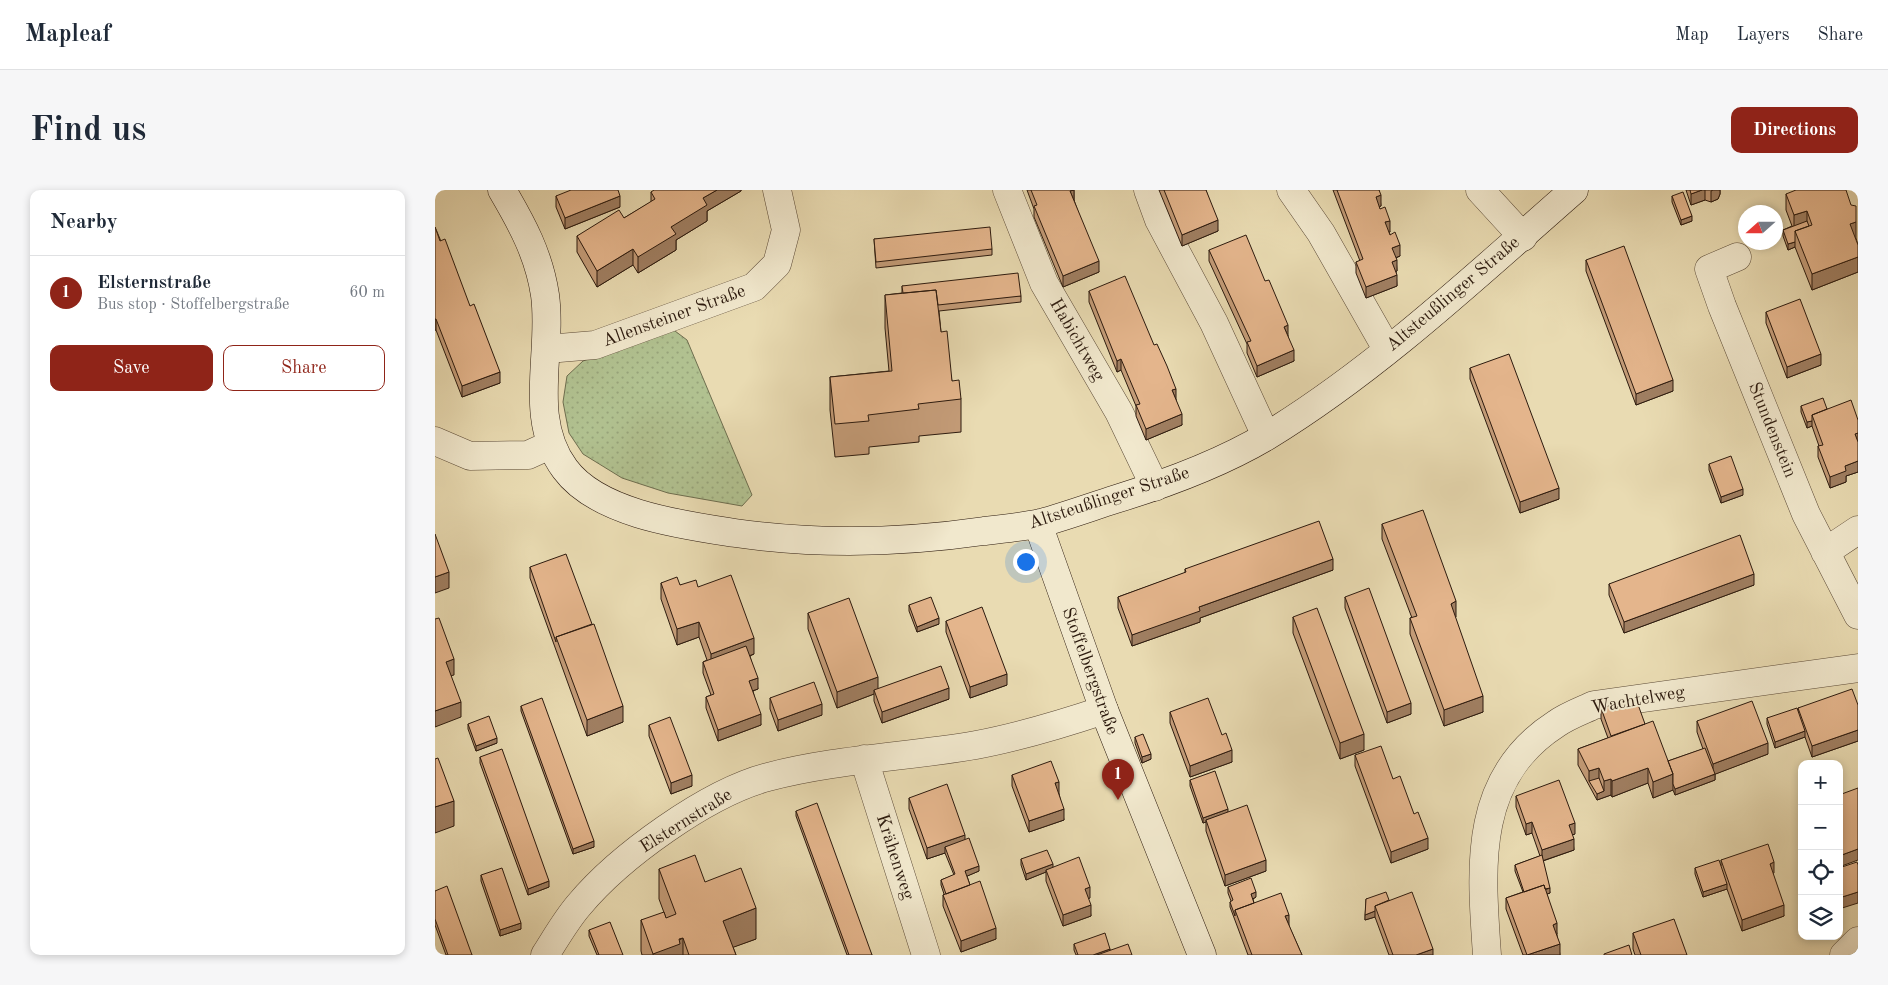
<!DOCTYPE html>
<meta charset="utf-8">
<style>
body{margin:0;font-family:"Old Standard TT",serif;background:#f6f6f7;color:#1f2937}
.controls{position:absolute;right:15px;bottom:15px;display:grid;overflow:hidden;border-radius:10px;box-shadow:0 2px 8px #0003}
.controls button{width:45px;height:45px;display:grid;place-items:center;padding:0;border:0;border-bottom:1px solid #e0e1e3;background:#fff;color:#1f2937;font:25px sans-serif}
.compass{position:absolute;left:1303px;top:15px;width:45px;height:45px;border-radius:50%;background:#fff;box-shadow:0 2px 8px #0003;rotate:249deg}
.you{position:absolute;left:590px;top:371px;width:18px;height:18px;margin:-12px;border:4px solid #fff;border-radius:50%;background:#1a73e8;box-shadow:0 0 0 8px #1a73e833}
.badge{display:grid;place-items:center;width:32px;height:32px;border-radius:50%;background:#8f2418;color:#fff;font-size:16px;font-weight:700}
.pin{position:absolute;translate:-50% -41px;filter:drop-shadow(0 1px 2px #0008)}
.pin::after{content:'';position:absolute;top:26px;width:18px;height:15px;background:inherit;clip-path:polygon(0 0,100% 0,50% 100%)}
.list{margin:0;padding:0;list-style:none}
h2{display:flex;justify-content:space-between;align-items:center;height:65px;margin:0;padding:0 20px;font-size:21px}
h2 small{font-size:16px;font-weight:400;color:#747a83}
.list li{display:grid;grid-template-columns:32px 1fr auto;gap:15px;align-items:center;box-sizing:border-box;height:75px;padding:0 20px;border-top:1px solid #e0e1e3}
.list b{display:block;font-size:19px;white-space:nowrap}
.list p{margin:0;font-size:16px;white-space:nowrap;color:#747a83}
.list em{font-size:16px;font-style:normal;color:#747a83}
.actions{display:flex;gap:10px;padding:15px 20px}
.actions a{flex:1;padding:11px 0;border:1px solid #8f2418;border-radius:10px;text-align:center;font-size:18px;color:#8f2418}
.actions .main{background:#8f2418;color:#fff}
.icon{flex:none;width:28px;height:28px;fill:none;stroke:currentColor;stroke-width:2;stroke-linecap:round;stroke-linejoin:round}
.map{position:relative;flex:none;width:1423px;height:765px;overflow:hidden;border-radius:10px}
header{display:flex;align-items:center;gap:30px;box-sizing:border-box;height:70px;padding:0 25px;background:#fff;border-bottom:1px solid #e0e1e3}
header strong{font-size:24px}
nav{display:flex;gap:28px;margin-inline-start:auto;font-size:18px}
.intro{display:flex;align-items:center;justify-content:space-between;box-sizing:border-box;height:120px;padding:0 30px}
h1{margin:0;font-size:35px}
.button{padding:12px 22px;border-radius:10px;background:#8f2418;color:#fff;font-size:18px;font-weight:700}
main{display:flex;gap:30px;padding:0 30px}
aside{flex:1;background:#fff;border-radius:10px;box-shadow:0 2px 8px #0003}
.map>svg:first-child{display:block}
.grass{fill:url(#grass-dots);stroke:#6e6e4f}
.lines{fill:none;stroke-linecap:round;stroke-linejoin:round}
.street-casing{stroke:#5b4a37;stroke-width:29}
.secondary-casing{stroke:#2c1a0e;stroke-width:29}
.street{stroke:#f1e8cd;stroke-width:28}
.secondary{stroke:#f1e8cd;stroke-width:28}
.wall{fill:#c49c78;stroke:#2c1a0e}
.shaded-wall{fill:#a07f62;stroke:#2c1a0e}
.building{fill:#e4b58c;stroke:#2c1a0e}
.labels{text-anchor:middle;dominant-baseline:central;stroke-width:4;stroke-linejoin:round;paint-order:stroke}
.street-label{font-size:18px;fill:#2c1a0e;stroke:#f1e8cd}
</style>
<header>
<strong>Mapleaf</strong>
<nav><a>Map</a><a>Layers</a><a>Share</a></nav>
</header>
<div class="intro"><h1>Find us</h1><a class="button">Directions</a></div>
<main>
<aside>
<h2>Nearby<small></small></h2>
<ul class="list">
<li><span class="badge">1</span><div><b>Elsternstraße</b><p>Bus stop · Stoffelbergstraße</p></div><em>60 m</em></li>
</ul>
<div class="actions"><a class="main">Save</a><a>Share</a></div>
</aside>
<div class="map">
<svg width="1423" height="765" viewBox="0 0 1423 765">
<defs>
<pattern id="grass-dots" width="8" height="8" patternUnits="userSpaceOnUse" patternTransform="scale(1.25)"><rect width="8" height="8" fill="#b1c190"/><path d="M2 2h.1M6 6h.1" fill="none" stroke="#98a57b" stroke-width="1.8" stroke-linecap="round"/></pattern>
</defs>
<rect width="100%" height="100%" fill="#e9dbb2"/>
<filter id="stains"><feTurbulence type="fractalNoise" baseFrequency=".004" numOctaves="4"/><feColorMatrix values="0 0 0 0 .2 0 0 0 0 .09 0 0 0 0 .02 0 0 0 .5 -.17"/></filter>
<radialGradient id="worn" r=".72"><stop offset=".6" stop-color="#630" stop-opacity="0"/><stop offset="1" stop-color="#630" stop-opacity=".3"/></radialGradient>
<path class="grass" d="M236,138L252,150L317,305L307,316L233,303L187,288L148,264L134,243L128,212L132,186L148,171Z"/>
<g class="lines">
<defs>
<path id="street" d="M572,0L609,93L684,222L720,297
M713,0L724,30L779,133L831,246
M856,0L886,43L952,159
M1045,0L1088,47
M1302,67L1274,79L1287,116L1371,324L1423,425
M112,159L160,155L319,97L342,74L351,40L342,0
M0,251L35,266L93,265L115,255
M1390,362L1423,340
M429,569L491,765
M110,765C121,748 131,730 144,715C184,667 272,603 333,587C401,569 472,567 541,555C584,547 627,534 669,520
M1052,765C1046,678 1037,588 1121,534C1132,526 1146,521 1159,515L1423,478
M1409,765L1423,751"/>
<path id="secondary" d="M67,0C87,34 104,65 110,105C118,163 92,228 130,279C163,324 248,335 300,343C384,355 466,353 549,341C568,339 588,337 606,333C631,326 656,317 681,309C733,293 785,274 832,246C942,179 1043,84 1139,0
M603,334L669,520L767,765"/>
</defs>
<use href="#street" class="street-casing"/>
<use href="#secondary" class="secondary-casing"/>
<use href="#street" class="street"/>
<use href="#secondary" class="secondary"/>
</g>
<path class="wall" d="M306,0V1L272,21V31L241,50V60L203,83L198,75L162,97L142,62V46L189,28L216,12V2Z
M592,0H639V10L664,82L628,97L599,27V19Z
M724,0H771L783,41L747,56Z
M898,0H944L946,16L944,17L955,42H954L965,66L961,68L962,81H961L962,96L931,108L921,83V72L925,71Z
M1251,0H1285V4L1283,9L1276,12L1270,10L1256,15Z
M1351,4L1421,48L1423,55V82L1377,100L1360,57L1353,60L1348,46V40L1357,36L1351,20Z
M121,6L185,17L130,39L121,17Z
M1237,6L1257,31L1246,35L1237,12Z
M0,37L65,193L27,207L1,140H0Z
M439,49L557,59V65L441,78Z
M774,60L853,146L859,171L822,187L812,163V154L774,71Z
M1151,70L1238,201L1201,215L1151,81Z
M467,96L586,106V112L504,121L506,142L517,191L526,209V242L484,246V252L434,257V264L400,267L395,220V187L454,181L450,138V105L467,103Z
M654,101L741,210L747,235L711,250L701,226V216L686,180L682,182L654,112Z
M1331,122L1386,175L1352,188L1331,133Z
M1035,178L1124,309L1085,323L1035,189Z
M1366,216L1392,219L1423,230V282L1411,286V292L1395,298L1383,267V256H1384L1377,236L1372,238L1366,222Z
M1274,274L1308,305L1286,313L1274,280Z
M947,334L1021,427H1020L1048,522L1009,536L975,444V428H977L947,349Z
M95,377L188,532L152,546L95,388Z
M750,379L898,380L765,428V432L697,456L683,418V407L750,383Z
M226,393L263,397L319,464L315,466L323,499L318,501L326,535L283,551L271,518V507L276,505L268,483V472L272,470L264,447L242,455L226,409Z
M1174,394L1319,395L1189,443L1174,405Z
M910,407L976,524L952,533L910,418Z
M474,415L504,434L482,442L474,421Z
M373,423L443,499L514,509L447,533L439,511V504L402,518L373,439Z
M858,427L929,560L905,569L858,443Z
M511,431L572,495L535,508L511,442Z
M335,508L387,525L343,541L335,519Z
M1423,515V551L1377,567L1370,547L1340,558L1332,534V528L1363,523V518Z
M86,516L159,657L138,664L86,521Z
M1166,518L1210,534L1233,571L1268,559L1262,542V531L1333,564L1280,584V590L1240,605L1238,600L1218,608L1213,593L1177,607L1176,605L1162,610L1143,575V559L1173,548L1166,529Z
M735,522L787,545L797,572L755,587L735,533Z
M33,534L62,553L41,561L33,539Z
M214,535L257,596L236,604L214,546Z
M700,547L716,569L707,573L700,553Z
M920,565L958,589L979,624L993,659L956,673L920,576Z
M45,567L114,697L93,705L45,573Z
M577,585L624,603L629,630L594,642L577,596Z
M755,590L793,622L831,681L790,696L771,641V632L768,633L755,596Z
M1081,606L1140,644H1137L1139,660L1108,671L1115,703L1112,704L1122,744V745L1125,765H1088L1071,719V708L1088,702L1080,681V675L1105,666L1097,643L1091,645L1081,617Z
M474,608L530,650L544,681L532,686L535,695L561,749L526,762L508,716V705L509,704L506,695V690L519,685L510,663L492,669L474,619Z
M361,621L437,765H412L361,626Z
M586,669L618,677L655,708H653L656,726L628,736L611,691V682L591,690L586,675Z
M1286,670L1339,683L1338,684L1349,726L1307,741L1292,699L1268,707L1260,684V678L1286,676Z
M224,679L270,692L321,749L298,757L301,765H207L206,761V730L231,728L224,709Z
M46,685L86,739L65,746L46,691Z
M793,697L821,707L818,709L819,713L854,736L867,765H813L795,717V712L796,711L793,703Z
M0,701L37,765H11L0,735Z
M931,709L954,710L998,765H954L940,727L930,730Z
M154,740L188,765H162L154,746Z
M1198,743L1252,765H1200L1198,759Z
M639,754L675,760L697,765H641L639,760Z"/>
<path class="shaded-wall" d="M282,0H306V1L272,21V31L241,50V60L203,83V67L268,8Z
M639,0V11L635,1Z
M1267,0H1270V10L1256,15V4Z
M1278,0H1285V4L1283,9L1276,12V1Z
M946,5V16L941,18V7Z
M185,6V17L130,39V28Z
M1372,21V37L1359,41V25Z
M1257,26V31L1246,35V30Z
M783,30V41L747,56V45Z
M955,31V42L950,43V32Z
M1421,32V48L1415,50V34Z
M1360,52V57L1353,60V54Z
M965,55V66L957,69V58Z
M198,59V75L162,97V81Z
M1423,67V82L1377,100V84Z
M962,70V81L957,83V72Z
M664,71V82L628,97V86Z
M962,85V96L931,108V97Z
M0,129H1V140H0Z
M853,135V146L849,137Z
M859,160V171L822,187V176Z
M1386,164V175L1352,188V177Z
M686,169V180L682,182V171Z
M65,182V193L27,207V196Z
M1238,190V201L1201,215V204Z
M741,199V210L737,200Z
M747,224V235L711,250V239Z
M1377,231V236L1372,238V232Z
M1423,243V254L1420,244Z
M1423,271V282L1411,286V292L1395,298V287L1410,276Z
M1124,298V309L1085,323V312Z
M1308,299V305L1286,313V307Z
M898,369V380L765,428V432L697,456V445L764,417Z
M14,382V398L0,403V387Z
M1319,384V395L1189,443V432Z
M1021,411V427L1016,429V414Z
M504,428V434L482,442V437Z
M264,432V447L242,455V439Z
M319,448V464L276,480V464Z
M19,469V485L11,487V472Z
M572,484V495L535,508V497Z
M443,487V503L439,500V504L402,518V502Z
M323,488V499L314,502V491Z
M514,498V509L447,533V522Z
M1048,506V522L1009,536V520Z
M26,512V527L0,537V521Z
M976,513V524L952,533V522Z
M387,514V525L343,541V530Z
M188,516V532L152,546V530Z
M326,524V535L283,551V540Z
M1423,540V551L1377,567V556Z
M1370,541V547L1340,558V552Z
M929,544V560L905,569V553Z
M62,548V553L41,561V556Z
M1333,553V564L1278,585V574Z
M797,560V572L755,587V576Z
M716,564V569L707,573V567Z
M1164,578V593L1154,591V581Z
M1213,578V593L1177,607V591Z
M1238,584V600L1218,608V592Z
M1280,584V590L1240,605V599Z
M257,585V596L236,604V593Z
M1176,589V605L1162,610V604L1169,601V591Z
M624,592V603L620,604V593Z
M19,611V636L0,643V617Z
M629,619V630L594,642V631Z
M793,619V624L771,630V632L768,633V628Z
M1097,632V643L1091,645V634Z
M1140,633V644L1134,646V635Z
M530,645V656L510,657V663L492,669V658Z
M993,648V659L956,673V662Z
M1139,649V660L1107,671V660Z
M159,651V657L138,664V659Z
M1423,659V670L1404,677V666Z
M831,670V681L790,696V685Z
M1339,672V683L1335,685V674Z
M618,674V680H611V682L591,690V684Z
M544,676V681L530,687V681Z
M114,691V697L93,705V699Z
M1292,694V699L1268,707V702Z
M655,697V708L650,710V699Z
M1115,698V703L1091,712V706Z
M821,702V707L816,710V704Z
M1423,702V713L1404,719V708Z
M656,715V726L628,736V725Z
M1349,715V726L1307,741V730Z
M321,718V749L288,761V731Z
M940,721V727L930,730V725Z
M854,725V736L850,726Z
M86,733V739L65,746V740Z
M1122,733V744L1118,746V735Z
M561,738V749L526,762V751Z
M248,748V765H218V764Z
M1125,754V765H1092Z
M675,759V765H658Z
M998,759V765H981Z"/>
<path class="building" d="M136,0H183L185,6L130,28L121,6Z
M219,0H282L268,8L272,15L236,37L241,44L203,67L198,59L162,81L142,46L184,20L189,28L220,9L216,2Z
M596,0H639L635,1L664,71L628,86L599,16L602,15Z
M729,0H771L783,30L747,45Z
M902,0H944L946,5L941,7L945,19L950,17L955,31L950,32L955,45L960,42L965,55L957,58L962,70L957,72L962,85L931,97L921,72L928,69Z
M1255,0H1267L1256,4Z
M1361,0H1411L1416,15L1421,16V32L1415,34L1423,55V67L1377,84L1360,41L1377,35L1372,21L1359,25L1351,4Z
M1248,2L1257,26L1246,30L1237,6Z
M1372,31L1374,36L1360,41V52L1353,54L1348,40Z
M0,37L5,51L10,49L35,116L39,114L65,182L27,196L1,129H0Z
M555,37L557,59L441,72L439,49Z
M811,45L830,91L834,90L853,135L849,137L859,160L822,176L812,152L816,151L774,60Z
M1189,56L1238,190L1201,204L1151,70Z
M583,83L586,106L503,115L501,100L468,103L467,96Z
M690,86L719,155L722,154L732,176L741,199L737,200L747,224L711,239L701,215L705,214L686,169L682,171L654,101Z
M501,100L506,142L512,141L517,191L524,190L526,209L483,214L484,219L433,225L434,231L400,234L395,187L457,181L450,105Z
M1365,109L1386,164L1352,177L1331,122Z
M1074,164L1124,298L1085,312L1035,178Z
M1388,208L1392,219L1377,225V231L1372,232L1366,216Z
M1416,210L1423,230V243L1420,244L1423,252V271L1410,276L1411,281L1395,287L1383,256L1388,255L1377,225Z
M1296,266L1308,299L1286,307L1274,274Z
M988,320L1021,411L1016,414L1048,506L1009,520L975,428L982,426L947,334Z
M884,331L898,369L764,417L765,421L697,445L683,407L751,382L750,379Z
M0,344L14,382L0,387Z
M1305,345L1319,384L1189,432L1174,394Z
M131,364L157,434L121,447V452L95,377Z
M296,385L319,448L276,464L264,432L242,439L226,393L242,387L245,395L261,390L263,397Z
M934,398L976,513L952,522L910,407Z
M496,407L504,428L482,437L474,415Z
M414,408L443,487L402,502L373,423Z
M547,417L572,484L535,497L511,431Z
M882,418L929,544L905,553L858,427Z
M4,428L19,469L11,472L26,512L0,521V429Z
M159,434L188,516L152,530L121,447Z
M311,456L323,488L314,491L326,524L283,540L271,507L279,504L268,472Z
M506,476L514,498L447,522L439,500Z
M379,492L387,514L343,530L335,508Z
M1417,499L1423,515V540L1377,556L1363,518Z
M107,508L159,651L138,659L86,516Z
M773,508L787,545L791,543L797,560L755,576L735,522Z
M1201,509L1210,534L1176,546L1166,518Z
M1317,511L1333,553L1278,574L1262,531Z
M1362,518L1370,541L1340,552L1332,528Z
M54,526L62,548L41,556L33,534Z
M235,527L257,585L236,593L214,535Z
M1218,531L1238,584L1218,592L1213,578L1177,591L1176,589L1169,591L1164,578L1154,581L1143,559Z
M708,544L716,564L707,567L700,547Z
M946,556L958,589L965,586L979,624L983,622L993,648L956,662L920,565Z
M1270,558L1280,584L1240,599L1238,594V584L1233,571Z
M67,559L114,691L93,699L45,567Z
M3,568L19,611L0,617V569Z
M616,571L624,592L620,593L629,619L594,631L577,585Z
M780,581L793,619L768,628L755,590Z
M1164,588L1169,601L1162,604L1154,591Z
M1124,590L1140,633L1134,635L1139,649L1107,660L1097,632L1091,634L1081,606Z
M512,594L530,645L492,658L474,608Z
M1423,598V659L1404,666V605Z
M382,613L437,765H414L361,621Z
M812,615L831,670L790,685L771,630Z
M534,648L544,676L530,681L535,695L511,704L506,690L520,684L510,657Z
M1333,654L1339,672L1335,674L1349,715L1307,730L1286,670Z
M612,660L618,674L591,684L586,669Z
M260,665L270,692L306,678L321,718L288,731L301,765H254L248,748L244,749L245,754L218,764L206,730L229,722L231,728L241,724L224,679Z
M1107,665L1115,698L1110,699L1109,695L1089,702L1080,675Z
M644,667L655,697L650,699L656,715L628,725L611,680Z
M1284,670L1292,694L1268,702L1260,678Z
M1422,672L1423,675V702L1404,708V678Z
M67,678L86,733L65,740L46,685Z
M816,688L821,702L816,704L819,713L800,720V726L795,712L798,710L793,697Z
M545,691L561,738L526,751L508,705Z
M1109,695L1122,733L1118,735L1125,754L1092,765L1071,708Z
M12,696L37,765H13L0,729V701Z
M951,702L954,710L940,716V721L930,725L931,709Z
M977,702L998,759L981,765H958L940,716Z
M846,703L854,725L850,726L867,765H817L800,720Z
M1239,729L1252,765H1206L1198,743Z
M175,732L188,765H164L154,740Z
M670,743L675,759L658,765H643L639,754Z
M693,754L697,765H662Z
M1194,755L1197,765H1169V764Z"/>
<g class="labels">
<g class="street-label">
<text transform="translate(1018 104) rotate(-40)">Altsteußlinger Straße</text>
<text transform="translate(239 126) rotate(-20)">Allensteiner Straße</text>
<text transform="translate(642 150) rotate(60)">Habichtweg</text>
<text transform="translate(1337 240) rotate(68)">Stundenstein</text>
<text transform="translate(674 308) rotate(-18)">Altsteußlinger Straße</text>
<text transform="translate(655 481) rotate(70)">Stoffelbergstraße</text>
<text transform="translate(1203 510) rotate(-10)">Wachtelweg</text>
<text transform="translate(251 631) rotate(-32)">Elsternstraße</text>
<text transform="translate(460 667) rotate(72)">Krähenweg</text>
</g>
</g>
<rect width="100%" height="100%" filter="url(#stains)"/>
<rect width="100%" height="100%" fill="url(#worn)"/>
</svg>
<div class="controls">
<button>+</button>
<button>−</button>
<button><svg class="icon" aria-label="locate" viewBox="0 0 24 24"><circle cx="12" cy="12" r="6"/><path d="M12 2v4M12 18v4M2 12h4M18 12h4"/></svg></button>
<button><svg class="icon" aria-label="layers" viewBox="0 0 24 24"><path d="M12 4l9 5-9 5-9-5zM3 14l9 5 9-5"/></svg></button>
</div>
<svg class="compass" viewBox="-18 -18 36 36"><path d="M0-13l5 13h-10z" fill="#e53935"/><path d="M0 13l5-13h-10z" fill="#747a83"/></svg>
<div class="you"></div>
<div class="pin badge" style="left:683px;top:610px">1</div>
</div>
</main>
